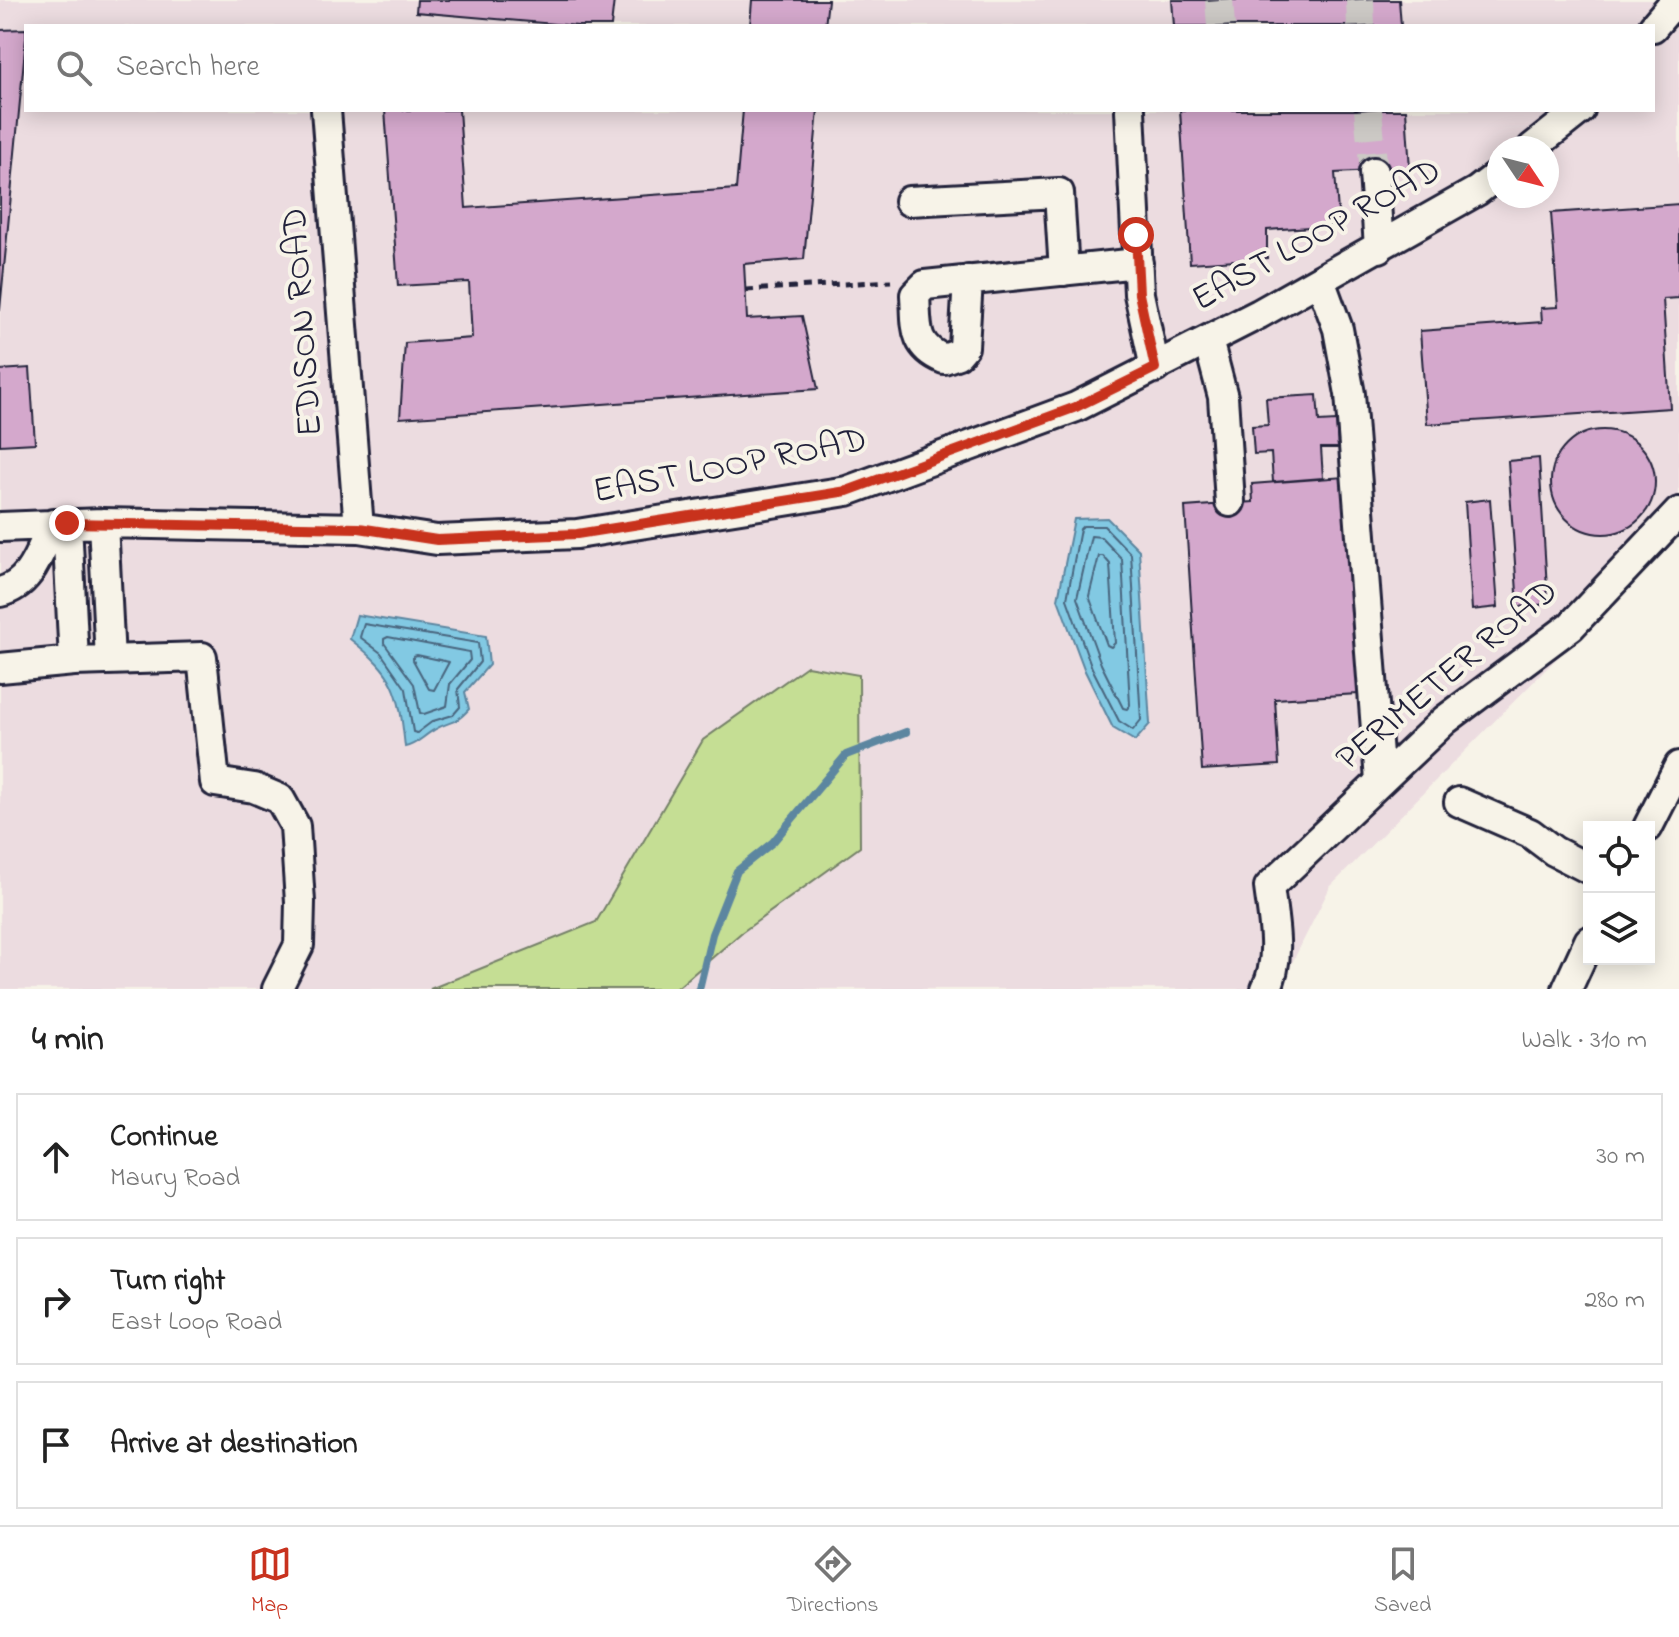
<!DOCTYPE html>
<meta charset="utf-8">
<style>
body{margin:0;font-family:"Indie Flower",sans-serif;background:#f6f6f6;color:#222}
.controls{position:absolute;right:24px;bottom:24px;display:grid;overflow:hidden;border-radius:0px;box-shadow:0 4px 20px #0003}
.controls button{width:72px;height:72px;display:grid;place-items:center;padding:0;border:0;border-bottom:2px solid #e0e0e0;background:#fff;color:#222;font:40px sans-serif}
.compass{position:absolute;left:1487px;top:136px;width:72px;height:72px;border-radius:50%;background:#fff;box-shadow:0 4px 20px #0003;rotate:125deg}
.stop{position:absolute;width:24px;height:24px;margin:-18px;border:6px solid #c8321e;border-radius:50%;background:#fff}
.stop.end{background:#c8321e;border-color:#fff;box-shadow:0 2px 8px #0008}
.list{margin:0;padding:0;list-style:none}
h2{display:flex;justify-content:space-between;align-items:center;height:104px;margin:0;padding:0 32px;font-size:34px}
h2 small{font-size:26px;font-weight:400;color:#767676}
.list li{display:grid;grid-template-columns:52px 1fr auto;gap:24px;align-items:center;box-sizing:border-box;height:128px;margin:0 16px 16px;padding:0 16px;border:2px solid #e0e0e0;border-radius:0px}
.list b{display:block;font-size:30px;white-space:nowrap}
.list p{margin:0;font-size:26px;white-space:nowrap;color:#767676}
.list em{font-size:26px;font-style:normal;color:#767676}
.icon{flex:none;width:44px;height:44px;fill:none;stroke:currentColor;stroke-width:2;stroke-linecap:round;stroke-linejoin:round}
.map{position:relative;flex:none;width:1679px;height:989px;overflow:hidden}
.search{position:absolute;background:#fff;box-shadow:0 4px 20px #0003;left:24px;right:24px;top:24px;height:88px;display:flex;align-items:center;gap:20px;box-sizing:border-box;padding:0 28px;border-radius:0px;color:#767676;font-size:30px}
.sheet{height:536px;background:#fff}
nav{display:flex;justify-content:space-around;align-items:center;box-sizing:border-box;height:112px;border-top:2px solid #e0e0e0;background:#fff;font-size:22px;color:#767676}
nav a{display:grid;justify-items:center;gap:4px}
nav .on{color:#c8321e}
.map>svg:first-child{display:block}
.built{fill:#ecdce0;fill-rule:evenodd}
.green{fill:#c5de94;stroke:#748068;stroke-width:2}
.water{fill:#82c9e3;stroke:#5c86a0;stroke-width:2}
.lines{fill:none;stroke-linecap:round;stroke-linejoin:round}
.shore{stroke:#48657e;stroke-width:2}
.stream{stroke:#5c86a0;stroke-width:8}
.building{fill:#d4a8cc;stroke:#22223b;stroke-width:2}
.minor-tunnel{stroke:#ccc9c5;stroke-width:28;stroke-dasharray:28 14;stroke-linecap:butt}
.minor-casing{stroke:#22223b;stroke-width:34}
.path{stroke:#22223b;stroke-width:5;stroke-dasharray:8 6;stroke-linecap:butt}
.minor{stroke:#f7f3e8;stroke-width:28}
.route{stroke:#c8321e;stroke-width:10}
.labels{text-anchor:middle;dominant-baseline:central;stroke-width:8;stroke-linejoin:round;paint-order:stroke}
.street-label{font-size:36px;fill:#22223b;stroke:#f7f3e8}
</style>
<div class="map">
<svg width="1679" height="989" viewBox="0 0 1679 989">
<rect width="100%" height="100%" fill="#f7f3e8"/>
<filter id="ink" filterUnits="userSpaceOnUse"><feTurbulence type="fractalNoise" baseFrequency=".0125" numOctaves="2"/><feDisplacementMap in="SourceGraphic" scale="16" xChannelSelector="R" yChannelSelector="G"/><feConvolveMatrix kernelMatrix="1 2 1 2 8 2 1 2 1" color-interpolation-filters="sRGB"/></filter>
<g filter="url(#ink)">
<path class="built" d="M0,0H1679V535L1330,887L1279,989H0ZM26,26H1653V110H26ZM1499,148H1547V196H1499Z"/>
<path class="green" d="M807,666L859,675L860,847L741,933L676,989H430L596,922L703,740Z"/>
<path class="water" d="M1107,518L1139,550L1150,724L1135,741L1113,728L1085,671L1058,599L1074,519Z
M357,615L486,636L489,665L465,692L469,709C454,726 450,720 434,730C423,736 418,744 405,747C399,690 396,675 350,639Z"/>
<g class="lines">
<path class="shore" d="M1083,526H1104L1131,554L1141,720L1133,730L1119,721L1092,668L1067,599L1080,529Z
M1091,536L1101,537L1122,559L1130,705L1127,709L1123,708L1101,664L1077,598Z
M1099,556H1103L1110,564L1115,643L1111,647L1107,645L1089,596Z
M364,624L478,643L480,662L458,689L460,707L453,715L433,721L417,733L413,732L406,689L381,653L360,637Z
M388,637L469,652L470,660L450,684L447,706L424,714L420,713L414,684L384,643V639Z
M417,655L449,662L434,690L429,689L413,660V656Z"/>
<path class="stream" d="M699,989L712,934L737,871L773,842L846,755L906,732"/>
</g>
<path class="building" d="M417,0H614L611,26H578L416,12Z
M752,0H828L825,26H750Z
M1172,0H1399L1401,26H1174Z
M26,29V38L0,310V30Z
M385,110H459L466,208L736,189L743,110H818L804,259L744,264L747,319L802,316L818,389L400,418L405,343L472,338L469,282L398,286Z
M1180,110H1406L1410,169L1335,173L1339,225L1267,230V258L1190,263Z
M1679,204V298L1663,299L1670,408L1427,424L1420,331L1542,322L1541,308L1558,307L1551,213Z
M30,368L35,443L0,445V370Z
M1317,395L1319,422L1336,421L1338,448H1321L1323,478L1273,482L1271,453L1254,454L1252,426L1268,425L1266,398Z
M1551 482a52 52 0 1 1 104 0a52 52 0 1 1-104 0Z
M1539,458L1548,604L1518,607L1508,461Z
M1344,477L1358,694L1275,699L1279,765L1202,770L1185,507L1253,502L1252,484Z
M1490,499L1498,607L1472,610L1465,502Z"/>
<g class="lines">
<path class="minor-tunnel" d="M1219,0L1221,26
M1360,0L1361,26
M1368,110L1374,172"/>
<defs>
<path id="minor" d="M1653,27L1676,0
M326,110L359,528
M1130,110L1139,294L1155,368
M1532,148L1580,110
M1374,172L1379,248
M909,201L1059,193L1064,271
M968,280L964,347L958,354L944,359C912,346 917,325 915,295L925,285L1138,263
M1320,280L1338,329L1350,394L1380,781
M1208,340L1223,397L1230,502
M67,523L74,661
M103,523L110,660
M0,527L103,523L359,528L437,540L577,534L847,491L1076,407L1259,314L1477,191L1499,174
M0,592C32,585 40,550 53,524
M0,668L74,661L202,657L215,782L254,788L280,799L295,826L300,902L299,945L277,989
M1459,802L1530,833L1554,851L1589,869
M1648,827L1679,766
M1266,989C1282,958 1273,920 1269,887L1445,720L1571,626L1679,512
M1567,989L1589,941"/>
</defs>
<use href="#minor" class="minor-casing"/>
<path class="path" d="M746,290L891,281"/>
<use href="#minor" class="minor"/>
</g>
</g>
<g class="lines" filter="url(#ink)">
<path class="route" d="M67,523L359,528L437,540L577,534L847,491L1076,407L1155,368L1139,294L1136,235"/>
</g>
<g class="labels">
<g class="street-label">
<text transform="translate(1317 236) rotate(-29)">EAST LOOP ROAD</text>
<text transform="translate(304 322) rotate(-94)">EDISON ROAD</text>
<text transform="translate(730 467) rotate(-11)">EAST LOOP ROAD</text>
<text transform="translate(1448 676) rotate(-40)">PERIMETER ROAD</text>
</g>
</g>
</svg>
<div class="controls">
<button><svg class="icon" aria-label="locate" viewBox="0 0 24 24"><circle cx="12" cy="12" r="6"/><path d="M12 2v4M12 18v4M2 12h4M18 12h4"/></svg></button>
<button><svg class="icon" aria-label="layers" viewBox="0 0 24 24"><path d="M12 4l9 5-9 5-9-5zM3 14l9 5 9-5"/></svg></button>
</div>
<svg class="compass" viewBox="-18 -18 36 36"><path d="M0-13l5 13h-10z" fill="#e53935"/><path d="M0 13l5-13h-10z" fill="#767676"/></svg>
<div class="stop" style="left:1136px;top:235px"></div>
<div class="stop end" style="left:67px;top:523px"></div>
<div class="search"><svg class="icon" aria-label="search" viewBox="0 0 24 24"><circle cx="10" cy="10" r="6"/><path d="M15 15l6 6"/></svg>Search here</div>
</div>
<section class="sheet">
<h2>4 min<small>Walk · 310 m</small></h2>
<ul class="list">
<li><svg class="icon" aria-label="ahead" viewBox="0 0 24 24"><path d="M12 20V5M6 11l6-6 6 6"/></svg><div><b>Continue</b><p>Maury Road</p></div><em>30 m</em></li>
<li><svg class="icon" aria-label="right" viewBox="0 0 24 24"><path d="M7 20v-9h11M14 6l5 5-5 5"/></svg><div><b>Turn right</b><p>East Loop Road</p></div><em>280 m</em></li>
<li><svg class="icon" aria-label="arrive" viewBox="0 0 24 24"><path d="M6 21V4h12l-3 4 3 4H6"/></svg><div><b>Arrive at destination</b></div></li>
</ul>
</section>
<nav>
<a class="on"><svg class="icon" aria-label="map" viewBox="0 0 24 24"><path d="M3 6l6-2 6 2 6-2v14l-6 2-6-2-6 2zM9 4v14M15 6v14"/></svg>Map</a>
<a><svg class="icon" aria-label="directions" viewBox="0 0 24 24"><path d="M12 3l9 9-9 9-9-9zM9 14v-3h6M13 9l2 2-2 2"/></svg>Directions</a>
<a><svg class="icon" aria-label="saved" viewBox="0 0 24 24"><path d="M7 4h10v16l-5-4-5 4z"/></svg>Saved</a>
</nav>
